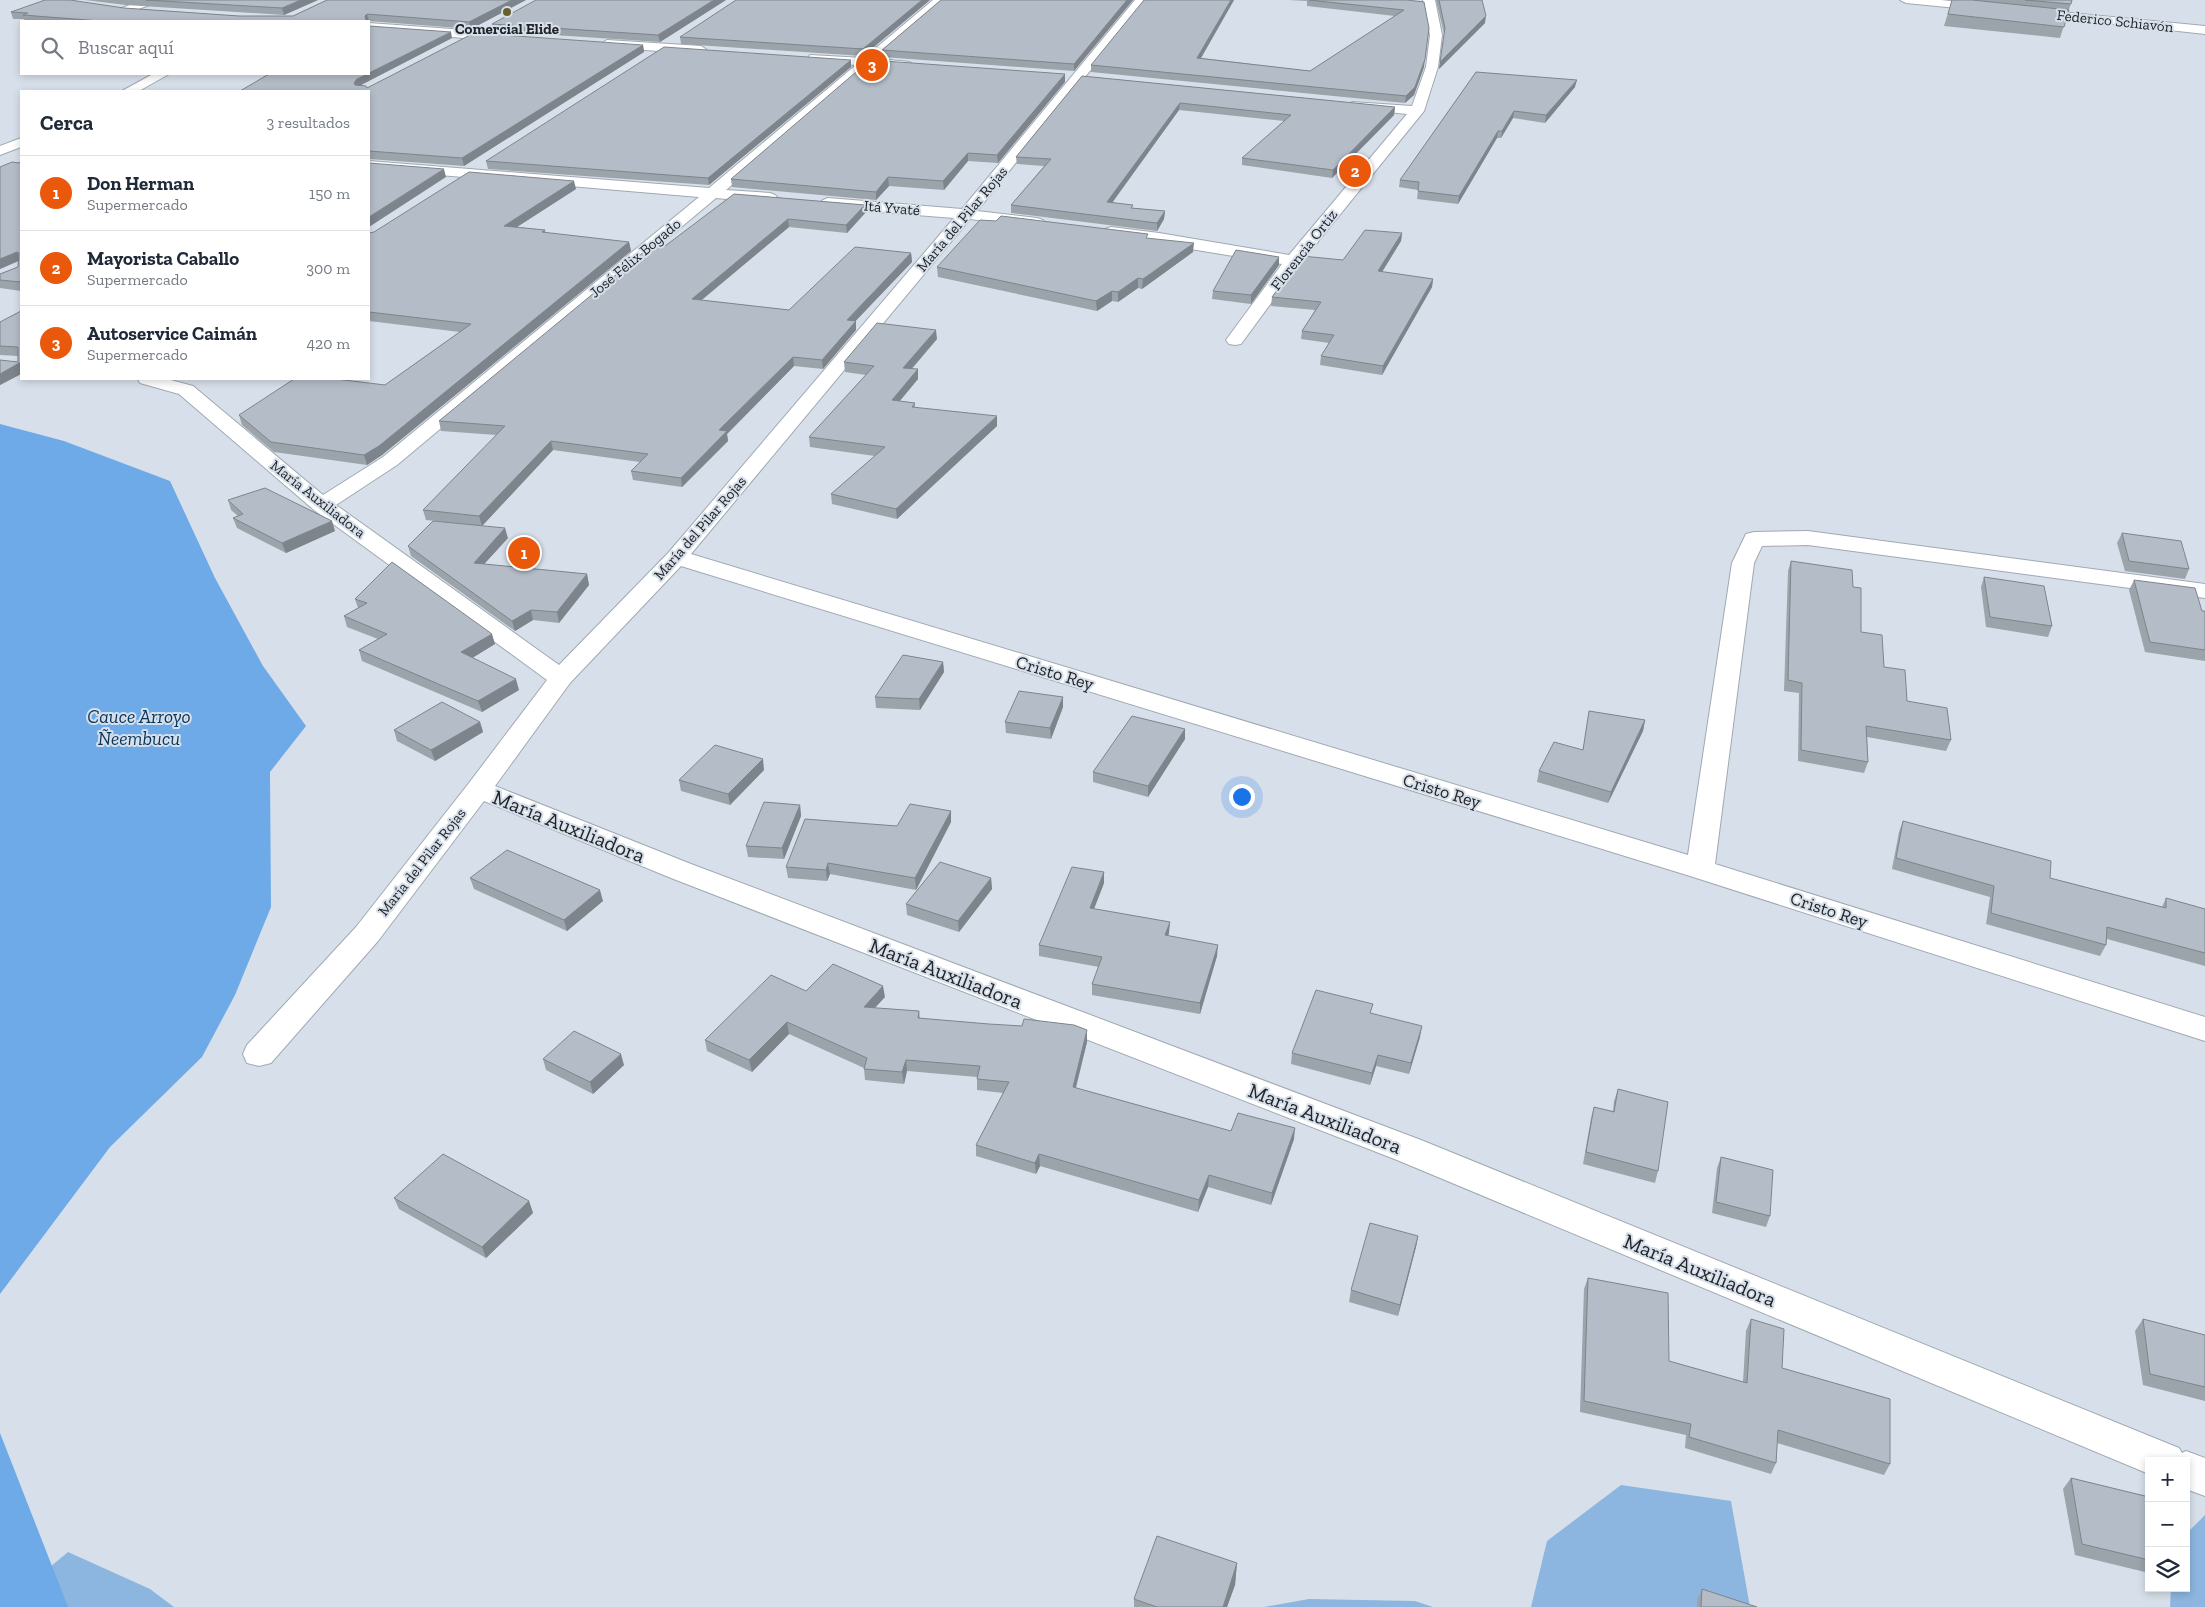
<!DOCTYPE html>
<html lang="es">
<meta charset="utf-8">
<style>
body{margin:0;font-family:"Zilla Slab",serif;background:#f6f6f7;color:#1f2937}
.controls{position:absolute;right:15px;bottom:15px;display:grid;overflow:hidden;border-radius:0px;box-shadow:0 2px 8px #0003}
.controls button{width:45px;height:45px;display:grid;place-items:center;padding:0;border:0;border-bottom:1px solid #e0e1e3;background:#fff;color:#1f2937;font:25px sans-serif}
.you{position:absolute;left:1241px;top:796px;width:18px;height:18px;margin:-12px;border:4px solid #fff;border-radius:50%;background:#1a73e8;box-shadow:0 0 0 8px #1a73e833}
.badge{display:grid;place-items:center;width:32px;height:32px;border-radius:50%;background:#ea580c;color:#fff;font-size:16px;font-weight:700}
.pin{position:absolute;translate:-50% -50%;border:2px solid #fff;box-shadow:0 1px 5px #0006}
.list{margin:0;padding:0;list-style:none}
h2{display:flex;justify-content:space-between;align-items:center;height:65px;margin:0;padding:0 20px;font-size:21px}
h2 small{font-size:16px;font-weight:400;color:#747a83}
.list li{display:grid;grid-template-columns:32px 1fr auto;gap:15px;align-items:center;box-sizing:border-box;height:75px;padding:0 20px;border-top:1px solid #e0e1e3}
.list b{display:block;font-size:19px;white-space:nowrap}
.list p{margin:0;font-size:16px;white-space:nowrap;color:#747a83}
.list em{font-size:16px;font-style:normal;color:#747a83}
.icon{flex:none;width:28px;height:28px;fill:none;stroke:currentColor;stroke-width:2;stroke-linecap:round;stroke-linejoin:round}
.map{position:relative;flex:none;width:2205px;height:1607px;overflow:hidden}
.search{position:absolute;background:#fff;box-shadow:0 2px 8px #0003;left:20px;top:20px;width:350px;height:55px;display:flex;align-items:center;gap:12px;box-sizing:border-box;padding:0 18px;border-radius:0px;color:#747a83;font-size:19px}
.panel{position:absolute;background:#fff;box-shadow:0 2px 8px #0003;left:20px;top:90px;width:350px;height:290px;border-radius:0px}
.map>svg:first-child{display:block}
.green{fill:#8cb6e0}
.water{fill:#6daae7}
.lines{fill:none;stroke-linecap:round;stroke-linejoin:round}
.minor-casing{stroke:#a0a9b2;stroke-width:2}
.minor{fill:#fff;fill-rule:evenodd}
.wall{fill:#9ba3ab}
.shaded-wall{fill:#7e848b}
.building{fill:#b4bdc7;stroke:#7e848b}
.poi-dot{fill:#685f2c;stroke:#d7e0ea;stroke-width:2}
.labels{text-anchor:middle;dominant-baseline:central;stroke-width:4;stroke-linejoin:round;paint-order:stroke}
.far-street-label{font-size:15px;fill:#212428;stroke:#d7e0ea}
.far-poi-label{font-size:15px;font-weight:bold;fill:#212428;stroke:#d7e0ea}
.street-label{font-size:18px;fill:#212428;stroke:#d7e0ea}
.water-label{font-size:19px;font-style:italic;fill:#06345b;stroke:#d7e0ea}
.near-street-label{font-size:21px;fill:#212428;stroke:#d7e0ea}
</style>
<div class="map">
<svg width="2205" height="1607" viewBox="0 0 2205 1607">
<rect width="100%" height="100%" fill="#d7e0ea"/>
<path class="green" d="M1621,1485L1731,1501L1750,1607H1531L1547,1541Z
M2205,1515V1607H2170L2171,1588H2186V1534Z
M68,1552L150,1589L174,1607H2Z
M1309,1599L1415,1601L1433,1607H1264Z"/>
<path class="water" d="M0,424L64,441L170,481L215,578L263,666L306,726L270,772L271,907L235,995L202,1057L110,1147L0,1294Z
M0,1433L68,1607H0Z"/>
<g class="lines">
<defs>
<path id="minor" d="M143,0H160L158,2L130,12L126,13L120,10L122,8Z
M933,0H946L878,59L910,62L912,65L910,68L870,66L726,190L770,193L775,195L778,198L775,201L770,203L716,198L397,465L336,505L559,665L669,552L954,218L828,208L823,206L820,203L823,200L828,198L962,209L1135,0H1147L977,211L1037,218L1043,220L1045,223L1043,226L1037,228L970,219L691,554L1688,855L1732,563L1746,534L1754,532L1808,531L2205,584V598L1808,545L1762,546L1754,563L1715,864L2205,1017V1041L1690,876L681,566L570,683L495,786L691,864L1421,1140L2179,1448L2182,1453L2186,1451L2205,1458V1496L2186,1489V1461H2149V1474L1397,1160L671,878L484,801L378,941L271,1063L259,1066L247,1063L243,1054L247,1045L356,927L469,783L547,680L314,510L179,394L140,383L138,379H167L193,386L323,495L383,457L699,197L369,169V161L709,188L856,65L814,62L808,58L810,55L864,58Z
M1423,0H1435L1442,35L1438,67L1424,111L1299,265L1241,344L1235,345L1229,344L1226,340L1282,264L1105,235L1103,232L1105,229L1111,227L1159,233L1289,255L1407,114L1357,109L1352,108L1350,105L1352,102L1412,106L1426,67L1430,35Z
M1900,0H1941L1987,5L1993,8L1987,11L1906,3Z
M2030,9L2205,26V34L2026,14L2024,12Z
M369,23L507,33L513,37L507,41L369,31Z
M607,40L701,46L707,50L701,54L603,47L601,44Z
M153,74H169L139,91H122Z
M21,138V147L0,155V146Z"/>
</defs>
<use href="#minor" class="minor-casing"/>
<use href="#minor" class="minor"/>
</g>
<path class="wall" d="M85,0H318L284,15L126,5Z
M327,0H526L471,29L369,21H25L24,19H13L11,12L124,8L239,16H293Z
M726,0L660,42L493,31L492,24Z
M930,0L863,56L681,44L680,37Z
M941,0H1133L1074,71L883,57L882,50Z
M1234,0L1201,58L1310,71L1395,16L1307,6V1L1288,0H1407L1424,67L1414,95L1405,103L1091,72V65Z
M1436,0H1482L1485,23L1439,69L1444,34Z
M1952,0H2072L2060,38L1944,26Z
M452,38L361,85L367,88L643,45L644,52L464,166L369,159V91L269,74Z
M851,60V67L709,185L488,169L486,161Z
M1476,72L1575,87L1545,123L1513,118L1501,138H1497L1458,204L1417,199L1418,190L1399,187L1400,180Z
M1082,76L1395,107L1394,115L1332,178L1242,165V158L1284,121L1179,110L1112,202L1133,208L1165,211L1164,219L1157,231L1011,213V205L1044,166L1017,164L1016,157Z
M1065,82L998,163L968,161L944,190L889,186L876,200L732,187L731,179Z
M21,162V291L0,288V274L18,267L19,261L0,269V167Z
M576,189L517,227L545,230L546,233L629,242L631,251L382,455L367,465L274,452L242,425L239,415L385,385L460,332L369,321V233Z
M734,194L865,205L866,212L847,233L789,227L702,300L789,310L911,253L912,262L855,321L856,330L823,369L794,366L727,434L728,441L682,487L633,480L631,471L640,462L553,450L482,526L426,520L423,510L497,435L441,431L439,421Z
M1402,233L1401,241L1382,272L1433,279L1432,287L1382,375L1320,365L1321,356L1329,343L1301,339L1302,331L1315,310L1271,306L1272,297L1343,260Z
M1148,238L1193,252L1142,289L1138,288L1118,302L1112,301L1097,311L938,277L937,267Z
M1279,265L1251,304L1212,299L1213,291Z
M21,311V374L0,385V360L18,362V356L0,355V322Z
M937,339L912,369H918V379L900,401L915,403V407L997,426L897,519L832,504L831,494L875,456L810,447L809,437L866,375L845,372L844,362Z
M228,500L335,531L286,553L237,528L233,518L238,516L231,510Z
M2122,533L2189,569L2185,579L2125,571L2117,543Z
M508,538L484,564L587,574L589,585L559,623L533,620L515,631L411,556L408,546Z
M1791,561L1853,587L1861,632L1907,701L1951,740L1946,751L1867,737L1868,762L1864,773L1798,761L1799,693L1784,691L1788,571Z
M1984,577L2052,626L2048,637L1986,627L1981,587Z
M2134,580L2202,611H2205V661L2145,652L2129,590Z
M355,599L495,644L472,658L519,690L482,712L362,661L359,650L378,639L347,627L344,616L358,608Z
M943,662L944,672L920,710L876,708L875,697Z
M1063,697V707L1051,739L1006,733L1005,722Z
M1589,711L1645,720L1643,731L1608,803L1537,782L1539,771L1583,750Z
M480,722L483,732L435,761L397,741L394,730Z
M1185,729V739L1148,797L1093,782V772Z
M764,770L730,805L681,791L679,780Z
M800,805L801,816L784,859L748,857L746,846Z
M951,811V822L916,890L830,874L827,881L788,878L786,867L897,826Z
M1903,821L2050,878L2162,907L2166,898L2205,909V966L2107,939L2106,945L2100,956L1986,924L1990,897L1892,869L1899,832Z
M470,878L603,901L567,931L474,889Z
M991,878L992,889L959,932L907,915L906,904Z
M1104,883L1094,909L1170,922L1168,936L1217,956L1200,1014L1092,995V984L1099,967L1039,956V945Z
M806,991L885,997L875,1008L919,1011L920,1018L1087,1042L1076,1088L1231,1131L1294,1139L1271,1205L1208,1187L1198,1212L1040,1166L1036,1174L976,1156V1145L1003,1093L977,1090V1077L907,1071L904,1084L865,1080L864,1068L789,1034L752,1072L707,1051L705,1040Z
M1372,1013L1420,1037L1409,1074L1376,1066L1370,1085L1291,1064L1292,1053Z
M543,1059L624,1065L593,1094L546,1070Z
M1618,1089L1658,1171L1655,1183L1583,1164L1591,1118L1594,1107L1613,1111L1614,1101Z
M1721,1157L1770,1216L1766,1227L1712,1213L1717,1168Z
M394,1198L529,1201L533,1213L486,1258L399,1209Z
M1418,1236L1416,1247L1398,1316L1349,1302L1351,1290Z
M1588,1278L1669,1361L1743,1382L1746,1331L1751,1319L1782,1368L1890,1464L1884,1475L1777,1443L1776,1463L1771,1474L1685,1448L1686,1435L1580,1412L1584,1289Z
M2143,1319L2205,1335V1401L2143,1385L2135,1331Z
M2071,1478L2149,1497V1573L2075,1555L2063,1489Z
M1237,1563L1235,1585L1227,1607H1134V1599Z
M1702,1589L1757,1607H1697V1600Z"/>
<path class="shaded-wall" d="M301,0H318L284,15L282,8Z
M512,0H526L471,29L469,22Z
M714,0H726L660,42L658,35Z
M922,0H930L863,56V49Z
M1127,0H1133L1074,71V64Z
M1231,0H1234L1197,65V58Z
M367,14L369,21V22L366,21L365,16Z
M1486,16L1485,23L1439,69L1440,62Z
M1429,28L1424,67L1414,95L1405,103L1406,96Z
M451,32L452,38L359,86L356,90L354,83L357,79Z
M643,45L644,52L464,166L462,158Z
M851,60V67L709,185L708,178Z
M1065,74V82L998,163L997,155Z
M1577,80L1575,87L1545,123L1546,115Z
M1180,103L1179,110L1107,210V202Z
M1395,107L1394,115L1332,178L1333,170Z
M1514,111L1513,118L1501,138L1502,131Z
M1498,131L1497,138L1458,204L1459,196Z
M968,153V161L944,190L943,181Z
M444,169L446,177L369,227V217Z
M888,177L889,186L876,200V192Z
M574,181L576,189L506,234L504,226Z
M865,205L866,212L847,233L846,225Z
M1165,211L1164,219L1157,231V223Z
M788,219L789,227L693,307L692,299Z
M1402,233L1401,241L1377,280L1378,271Z
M629,242L631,251L382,455L367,465L364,455Z
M1194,243L1193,252L1142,289L1143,279Z
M17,252L20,260L0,269V259Z
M911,253L912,262L848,329L847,320Z
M1279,257V265L1251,304V295Z
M1138,278V288L1118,302V292Z
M1433,279L1432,287L1382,375L1383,366Z
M1112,291V301L1097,311L1096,301Z
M856,321V330L823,369L822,360Z
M936,330L937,339L904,377L903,368Z
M793,357L794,366L727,434L728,441L682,487L681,478L719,430Z
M21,362V374L0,385V374Z
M918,369V379L892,410V400Z
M997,416V426L897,519L896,509Z
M551,441L553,450L482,526L479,516Z
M332,521L335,531L286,553L282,543Z
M505,528L508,538L476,573L474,563Z
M587,574L589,585L559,623L557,612Z
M531,610L533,620L515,631L512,621Z
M492,634L495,644L464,663L461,652Z
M943,662L944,672L920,710L919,699Z
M516,679L519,690L482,712L478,701Z
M1063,697V707L1051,739L1050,728Z
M1645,720L1643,731L1608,803L1611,792Z
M480,722L483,732L435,761L431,750Z
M1185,729V739L1148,797V786Z
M763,759L764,770L730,805L728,794Z
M800,805L801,816L784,859L782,848Z
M951,811V822L916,890L915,878Z
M828,863L830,874L827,881L826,870Z
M1104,872V883L1090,919V908Z
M991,878L992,889L959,932L958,921Z
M600,890L603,901L567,931L564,920Z
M1170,922L1169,933L1165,947V935Z
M1218,945L1217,956L1200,1014V1003Z
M883,986L885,997L865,1018L864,1007Z
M787,1022L789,1034L752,1072L749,1060Z
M1422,1026L1420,1037L1409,1074L1411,1063Z
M1087,1030V1042L1073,1098V1087Z
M621,1054L624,1065L593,1094L590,1082Z
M1378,1055L1376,1066L1370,1085L1372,1073Z
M906,1060L907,1071L904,1084L902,1072Z
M1295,1128L1294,1139L1271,1205L1272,1193Z
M1039,1154L1040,1166L1036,1174L1035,1163Z
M1209,1175L1208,1187L1198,1212L1199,1200Z
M529,1201L533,1213L486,1258L482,1247Z
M1418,1236L1416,1247L1398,1316L1400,1305Z
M1237,1563L1235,1585L1227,1607H1223Z"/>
<path class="building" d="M45,0H70L124,8L239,16H293L327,0H512L469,22L367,14L365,16L366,21H99H100L23,15L28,13L11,12Z
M146,0H301L282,8Z
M536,0H714L658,35L492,24Z
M736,0H922L863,49L680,37Z
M941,0H1127L1074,64L882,50Z
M1144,0H1231L1197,58L1310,71L1404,10L1309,0H1407L1424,2L1429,28L1425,59L1415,87L1406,96L1091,65Z
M1439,0H1482L1486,16L1440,62L1445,28Z
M1952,0H1972L2069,10L2064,27L1948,14Z
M2025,0H2072L2071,4Z
M369,26L451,32L369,73Z
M474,33L643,45L462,158L369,151V91H240L269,74H368L357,79L354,83L355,85L366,86L367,88Z
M664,47L851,60L708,178L486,161Z
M870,60L1065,74L997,155L968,153L943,181L888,177L876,192L731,179Z
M1476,72L1577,80L1546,115L1514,111L1502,131H1498L1459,196L1418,191L1419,182L1400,180Z
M1082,76L1395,107L1333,170L1242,158L1291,115L1180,103L1107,202L1133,205L1131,208L1165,211L1157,223L1011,205L1051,159L1016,157Z
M12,162L19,163L21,162V282L0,280V274L18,267L19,253L17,252L0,259V167Z
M369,163L444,169L369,217Z
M469,172L574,181L504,226L545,230L542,232L629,242L379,446L364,455L271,442L239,415L294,379H336L385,385L471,324L369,312V233L374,232Z
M734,194L865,205L846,225L788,219L692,299L789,310L855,247L911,253L847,320L856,321L822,360L793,357L719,430L727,431L681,478L631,471L648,454L551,441L479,516L423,510L505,426L439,421L652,245L665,246Z
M1001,216L1148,234L1146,238L1194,243L1143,279L1138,278L1118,292L1112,291L1096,301L937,267L980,220L996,221Z
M1365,230L1402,233L1378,271L1433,279L1383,366L1321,356L1334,335L1302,331L1321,302L1272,297L1302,256L1343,260Z
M1236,250L1279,257L1251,295L1213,291Z
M21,311V362L0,374V360L18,362V347L0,346V322Z
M877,323L936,330L903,368L918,369L892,400L915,403L912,407L997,416L896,509L831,494L885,447L809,437L874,366L844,362Z
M265,488L332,521L282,543L233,518L243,514L228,500Z
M433,521L505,528L474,563L587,574L557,612L531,610L512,621L408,546Z
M2122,533L2181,541L2189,569L2129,561Z
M1791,561L1852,570L1853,587L1861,588V632L1882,635L1884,667L1905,670L1907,701L1947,708L1951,740L1866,726L1868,762L1801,750L1802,683L1788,680Z
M392,562L492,634L461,652L516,679L478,701L359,650L387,634L344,616L367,603L355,599Z
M1984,577L2044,586L2052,626L1990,617Z
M2134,580L2195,588L2202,611H2205V650L2150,642Z
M903,655L943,662L919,699L875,697Z
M1019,691L1063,697L1050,728L1005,722Z
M442,702L480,722L431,750L394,730Z
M1589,711L1645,720L1611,792L1539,771L1554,742L1583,750Z
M1132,716L1185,729L1148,786L1093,772Z
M715,745L763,759L728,794L679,780Z
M764,802L800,805L782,848L746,846Z
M910,804L951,811L915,878L828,863L826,870L786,867L805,819L897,826Z
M1903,821L2051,861L2050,878L2166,908V898L2205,909V953L2107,927L2106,945L1991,913L1994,886L1896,858Z
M507,850L600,890L564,920L470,878Z
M940,862L991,878L958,921L906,904Z
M1072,867L1104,872L1090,908L1170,922L1165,935L1218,945L1200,1003L1092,984L1102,957L1039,945Z
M833,964L883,986L864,1007L919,1011L918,1018L989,1024L1022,1026L1024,1019L1074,1025L1087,1030L1073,1087L1231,1131L1238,1113L1295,1128L1272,1193L1209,1175L1199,1200L1039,1154L1035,1163L976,1145L1009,1082L977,1079L980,1066L906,1060L902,1072L864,1069L867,1058L787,1022L749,1060L705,1040L771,975L806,991Z
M1316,990L1373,1004L1370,1013L1422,1026L1411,1063L1378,1055L1372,1073L1292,1053Z
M574,1031L621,1054L590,1082L543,1059Z
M1618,1089L1668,1102L1658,1171L1586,1152L1594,1107L1614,1112Z
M443,1154L529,1201L482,1247L394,1198Z
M1721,1157L1773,1170L1770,1216L1716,1202Z
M1370,1223L1418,1236L1400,1305L1351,1290Z
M1588,1278L1668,1293L1669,1361L1747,1383L1751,1319L1784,1329L1782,1368L1890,1399V1464L1778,1430L1776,1463L1689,1437L1691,1424L1584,1401Z
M2143,1319L2205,1335V1387L2150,1374Z
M2071,1478L2149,1497V1560L2082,1544Z
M1157,1536L1237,1563L1223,1607H1157L1134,1599Z
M1702,1589L1757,1607H1701Z"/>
<circle class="poi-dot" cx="507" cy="12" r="5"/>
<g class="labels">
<g class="far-street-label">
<text transform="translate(2115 21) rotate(6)">Federico Schiavón</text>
<text transform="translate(892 208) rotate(5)">Itá Yvaté</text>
<text transform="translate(962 219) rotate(-50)">María del Pilar Rojas</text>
<text transform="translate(1304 250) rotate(-52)">Florencia Ortiz</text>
<text transform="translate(635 258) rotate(-40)">José Félix Bogado</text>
<text transform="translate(318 499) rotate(38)">María Auxiliadora</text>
<text transform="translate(700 528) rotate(-49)">María del Pilar Rojas</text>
<text transform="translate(422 862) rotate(-52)">María del Pilar Rojas</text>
</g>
<g class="far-poi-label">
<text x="507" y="29">Comercial Elide</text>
</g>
<g class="street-label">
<text transform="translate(1055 673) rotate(17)">Cristo Rey</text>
<text transform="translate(1442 791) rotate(17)">Cristo Rey</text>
<text transform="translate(1829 910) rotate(18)">Cristo Rey</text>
</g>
<g class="water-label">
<text x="139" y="716">Cauce Arroyo<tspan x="139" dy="22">Ñeembucu</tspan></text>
</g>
<g class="near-street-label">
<text transform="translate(569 826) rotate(22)">María Auxiliadora</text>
<text transform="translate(946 973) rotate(21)">María Auxiliadora</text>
<text transform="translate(1325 1118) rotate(21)">María Auxiliadora</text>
<text transform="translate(1700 1270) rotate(22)">María Auxiliadora</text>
</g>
</g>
</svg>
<div class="controls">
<button>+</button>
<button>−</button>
<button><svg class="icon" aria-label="layers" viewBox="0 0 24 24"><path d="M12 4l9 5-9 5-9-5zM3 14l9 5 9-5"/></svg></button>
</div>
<div class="you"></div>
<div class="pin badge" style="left:524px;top:553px">1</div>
<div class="pin badge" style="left:1355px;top:171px">2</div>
<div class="pin badge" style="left:872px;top:65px">3</div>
<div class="search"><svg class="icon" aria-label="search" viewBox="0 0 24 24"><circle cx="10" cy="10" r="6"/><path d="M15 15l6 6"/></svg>Buscar aquí</div>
<section class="panel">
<h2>Cerca<small>3 resultados</small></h2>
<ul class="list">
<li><span class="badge">1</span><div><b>Don Herman</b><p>Supermercado</p></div><em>150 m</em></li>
<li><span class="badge">2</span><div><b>Mayorista Caballo</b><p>Supermercado</p></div><em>300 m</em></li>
<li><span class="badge">3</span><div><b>Autoservice Caimán</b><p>Supermercado</p></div><em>420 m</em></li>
</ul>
</section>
</div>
